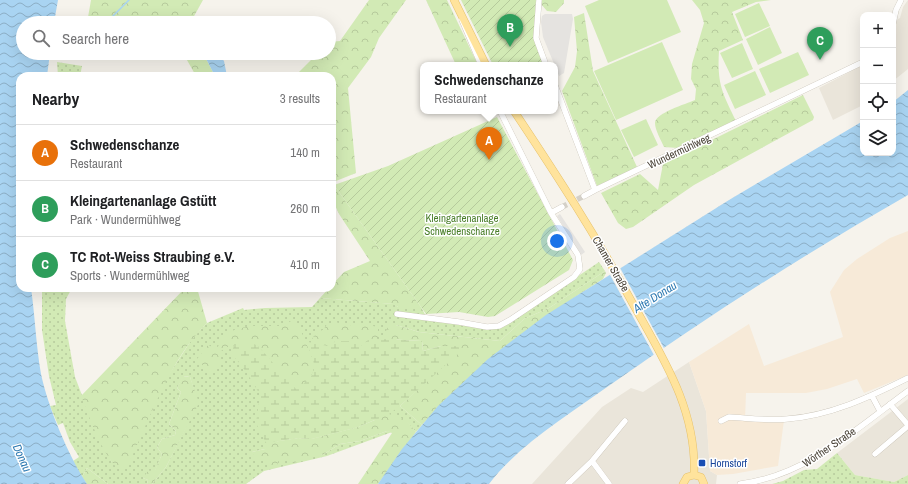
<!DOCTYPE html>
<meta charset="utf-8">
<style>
body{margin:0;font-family:"Archivo Narrow",sans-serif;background:#f6f6f6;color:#202124}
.controls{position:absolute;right:12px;top:12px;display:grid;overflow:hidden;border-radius:8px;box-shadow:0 4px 16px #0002}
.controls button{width:36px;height:36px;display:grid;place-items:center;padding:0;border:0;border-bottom:1px solid #e0e0e0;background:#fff;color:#202124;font:20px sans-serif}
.you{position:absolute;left:557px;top:241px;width:14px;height:14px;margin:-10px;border:3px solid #fff;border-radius:50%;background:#1a73e8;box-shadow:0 0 0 6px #1a73e833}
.badge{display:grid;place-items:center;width:26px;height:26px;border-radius:50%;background:#b45309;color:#fff;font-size:13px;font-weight:700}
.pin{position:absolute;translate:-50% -33px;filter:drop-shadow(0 1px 2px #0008)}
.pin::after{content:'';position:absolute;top:21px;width:14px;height:12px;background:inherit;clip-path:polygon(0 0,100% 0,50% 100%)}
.popup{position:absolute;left:420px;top:62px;width:138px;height:52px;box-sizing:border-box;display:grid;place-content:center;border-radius:8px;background:#fff;filter:drop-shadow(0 1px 3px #0005);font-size:13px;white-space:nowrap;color:#757577}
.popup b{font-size:15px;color:#202124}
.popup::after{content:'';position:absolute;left:50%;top:100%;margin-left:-8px;border:8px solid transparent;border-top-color:#fff}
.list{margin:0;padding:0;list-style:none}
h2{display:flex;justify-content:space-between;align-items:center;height:52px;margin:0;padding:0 16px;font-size:17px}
h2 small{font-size:13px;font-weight:400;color:#757577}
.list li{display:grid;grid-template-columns:26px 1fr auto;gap:12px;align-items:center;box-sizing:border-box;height:56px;padding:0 16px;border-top:1px solid #e0e0e0}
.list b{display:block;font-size:15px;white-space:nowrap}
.list p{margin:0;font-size:13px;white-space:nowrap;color:#757577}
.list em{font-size:13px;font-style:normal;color:#757577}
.icon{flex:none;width:22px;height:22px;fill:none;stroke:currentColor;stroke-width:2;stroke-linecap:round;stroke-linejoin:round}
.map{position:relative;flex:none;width:908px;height:484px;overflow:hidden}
.search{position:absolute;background:#fff;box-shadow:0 4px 16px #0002;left:16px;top:16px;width:320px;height:44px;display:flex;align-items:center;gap:10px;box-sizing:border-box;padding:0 14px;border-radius:22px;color:#757577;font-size:15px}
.panel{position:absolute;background:#fff;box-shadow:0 4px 16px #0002;left:16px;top:72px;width:320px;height:220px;border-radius:12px}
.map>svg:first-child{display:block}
.residential{fill:#eae5da}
.commercial{fill:#f7ead8}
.grass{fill:url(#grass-dots)}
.forest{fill:url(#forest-crowns)}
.wetland{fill:url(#wetland-marsh)}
.garden{fill:url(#garden-furrows)}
.pitch{fill:#d2eab5}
.parking{fill:#e5e3e0}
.water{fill:url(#water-waves)}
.pier{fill:#f6f3ec}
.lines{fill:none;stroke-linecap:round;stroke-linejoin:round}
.stream{stroke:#a9d4f2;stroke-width:1.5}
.minor-tunnel{stroke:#d4d0c8;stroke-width:5.5;stroke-dasharray:5.5 3;stroke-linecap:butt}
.minor-casing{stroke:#c2bbae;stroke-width:6}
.major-casing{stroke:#e6c16a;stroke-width:8}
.minor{stroke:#fff;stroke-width:5.5}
.major{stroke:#ffe39c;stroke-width:7}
.transit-dot{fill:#1a4fb4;stroke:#fff;stroke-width:1.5}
.labels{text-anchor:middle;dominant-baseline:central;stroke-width:3;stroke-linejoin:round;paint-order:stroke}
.street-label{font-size:11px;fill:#4b4439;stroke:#fff}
.park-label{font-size:11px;fill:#4a7f2a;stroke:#fff}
.transit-label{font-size:11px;fill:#164399;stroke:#fff;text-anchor:start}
.water-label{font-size:12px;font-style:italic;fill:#2e7ab2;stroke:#fff}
</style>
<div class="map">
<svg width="908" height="484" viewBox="0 0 908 484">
<defs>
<pattern id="grass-dots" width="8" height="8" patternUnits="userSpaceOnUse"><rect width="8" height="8" fill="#d2eab5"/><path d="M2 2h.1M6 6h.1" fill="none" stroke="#b6ca9c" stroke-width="1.8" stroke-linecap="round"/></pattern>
<pattern id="forest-crowns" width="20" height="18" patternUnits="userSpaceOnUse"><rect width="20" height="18" fill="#d2eab5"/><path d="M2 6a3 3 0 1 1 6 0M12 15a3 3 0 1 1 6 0" fill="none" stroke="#b6ca9c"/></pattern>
<pattern id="wetland-marsh" width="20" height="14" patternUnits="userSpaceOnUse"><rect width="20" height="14" fill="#d2eab5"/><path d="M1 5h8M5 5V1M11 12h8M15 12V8" fill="none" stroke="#b6ca9c"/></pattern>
<pattern id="garden-furrows" width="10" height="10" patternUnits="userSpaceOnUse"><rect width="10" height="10" fill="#d2eab5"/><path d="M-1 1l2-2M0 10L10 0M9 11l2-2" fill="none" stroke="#b6ca9c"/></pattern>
<pattern id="water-waves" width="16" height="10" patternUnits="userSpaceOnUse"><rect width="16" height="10" fill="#a9d4f2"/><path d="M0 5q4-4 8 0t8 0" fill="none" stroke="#8caec5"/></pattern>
</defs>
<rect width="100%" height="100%" fill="#f6f3ec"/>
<path class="residential" d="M908,0V69L893,81V22L900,18L903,7Z
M863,65V105L833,120L819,88Z
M689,362L706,411L710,471L717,475L716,484H532L602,407L631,388L643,392Z
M908,399V475L894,482L855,475L837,453Z"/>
<path class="commercial" d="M908,231V375L864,393L857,379L827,389L806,393H746L745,420H784L778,466L733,474L717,475L710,471L706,411L689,362L749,324L764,366L843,337L830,292L844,270L857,259L890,238Z"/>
<path class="grass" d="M57,62L82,66L80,76H58Z
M599,262L605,271L549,308L524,319L500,341L419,332L396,325L400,406L422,425L416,432L405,420H371L358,427L311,439L298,438L278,441L265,449L252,452L262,457L279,459L324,454L340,444L360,441L387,431L392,432L327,456L264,471L246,484H152L166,467L198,403L190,377L184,376L177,388L181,392L169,424L176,431L175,435L162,439L157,447L162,454L155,471L143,478L148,480L147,484H108L87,468L82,477L73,461L79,457L70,442L63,423L58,425L50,406L56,405L49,376L42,330V288H72L66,299L65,321L75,377L93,424L112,462L194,336L207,323L243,308L244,310L265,308L312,307L320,298L394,304L398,307H421L428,320L479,328L507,324Z
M837,453L855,475L894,482L908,475V484H772L783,481L804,470L817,469Z"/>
<path class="forest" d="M91,0H203L193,18L195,23H149L133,17L87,23Z
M369,0H406L379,38L371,57L348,88L356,173L336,181L334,185L421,307H398L393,304L320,298L329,288H332V285L344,272L370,261L339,214L332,199V76H300L299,72L318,53H329V42L340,41Z
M426,0H447L478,65H456Z
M541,0H564V3L556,12L547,11L541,4Z
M692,0H771L756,2L732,12L743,40L719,51C717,84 722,92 736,121L678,148L664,147C661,140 655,130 655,123C655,113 686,104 695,100L696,89L691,79L692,64L704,23L700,10Z
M584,13L593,71L637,167L597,186L562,91L575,67L577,51L574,17Z
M183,53H203L215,76H196Z
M803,95L814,117L813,120L694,185L633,227L626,229L618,223L601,193L640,174L658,190L663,164Z
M605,271L606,273L603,279C537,321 474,366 422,425L400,406L460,350L457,346H441L423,351L422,341L385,339V333L389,325H396L419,332L500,341L524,319L549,308Z
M185,288H197L207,323C170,359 151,416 129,463L124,468L118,469C100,450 91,420 81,396Z
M291,321L298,324L315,364L310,380L296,389L258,346L234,343L221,351L219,364L210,373L197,359L208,345L217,349L222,337L236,329L251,326H283Z
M334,322L355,326L358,323L378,327V340H368L361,346L354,341H335L332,346C325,346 317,347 312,339C316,331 323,333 327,324L332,325Z
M183,376L190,377L199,403L166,467L152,484H147L148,480L143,478L148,471L155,470L162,454L157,447L162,439L175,435L176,431L169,424L181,392L177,388Z
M389,414L406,420L416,432L378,484H358L392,433L387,431L360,441L340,444L324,454L294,463L279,459L276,468H272L262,457L256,461L252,452L265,449L266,443L298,438L311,439L358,427Z
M87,468L108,484H87L82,477Z"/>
<path class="wetland" d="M385,339L422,341L423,351L441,346H458L461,351L400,406L389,414L358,427L311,439L298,438L266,443L256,423L260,395L247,373L232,354L234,343L250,342L258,346L296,389C321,373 316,366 306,342C316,342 322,346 332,346L335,341H355L361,346L368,340Z"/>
<path class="garden" d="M461,0H536L534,33L543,65H493Z
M497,117L573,260L569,270L495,316L488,317L459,312L426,314L334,185L388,166Z"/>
<path class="pitch" d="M599,0H667L681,32L608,63L585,6Z
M759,3L770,26L745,37L735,14Z
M770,27L782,53L758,65L746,39Z
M662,42L683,90L616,120L594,71Z
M742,43L753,69L732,78L720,53Z
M798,52L809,75L770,93L759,69Z
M755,71L766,95L735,109L724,85Z
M646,119L658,145L634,157L621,130Z"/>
<path class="parking" d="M545,14H572L573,19L564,73L559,76L543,37L541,22L542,16Z
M560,214L585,252L581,255L557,216Z"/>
<path class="water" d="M0,0H58L55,17L59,18H55L54,23H23V53H50L47,76H20V288H31C35,316 36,345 41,374C48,407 68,455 87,484H0Z
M203,53H217L224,61L227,76H215Z
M908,90V195C806,253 707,317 610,385C571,413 518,445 489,484H378L402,449L438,406L488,359L546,315L729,200L863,121V153H893V102Z"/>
<path class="pier" d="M619,266L665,350L655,357L609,273Z"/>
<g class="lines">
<path class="stream" d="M106,23L129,0"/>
<path class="minor-tunnel" d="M562,207L584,196"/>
<defs>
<path id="minor" d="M539,0L536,38L546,65
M462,20L481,65
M893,24L896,10L901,0
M555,85L595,190L863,62
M584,196L595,190
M551,213L562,207
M397,314L459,322L487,327L499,326L510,320L574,277L580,269L578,255L551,213L500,111
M872,396L880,411
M890,404L908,425
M721,421L729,417C748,418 768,421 787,419C830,416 870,397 908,378
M875,454L908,426
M592,461L625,421
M568,484L592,461L609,484
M740,484C806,476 856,429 908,391"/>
<path id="major" d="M454,0L486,65
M514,111C556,174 597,237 633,304C663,358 697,410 694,475
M683,484L687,477L694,475L701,477L704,484"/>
</defs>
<use href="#minor" class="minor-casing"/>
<use href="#major" class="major-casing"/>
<use href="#minor" class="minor"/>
<use href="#major" class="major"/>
</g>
<rect class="transit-dot" x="698" y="459" width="8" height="8" rx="2"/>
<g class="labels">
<g class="street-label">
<text transform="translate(679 151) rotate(-25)">Wundermühlweg</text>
<text transform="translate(611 264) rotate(60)">Chamer Straße</text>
<text transform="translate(829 447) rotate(-34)">Wörther Straße</text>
</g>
<g class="park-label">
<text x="462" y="218">Kleingartenanlage<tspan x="462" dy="13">Schwedenschanze</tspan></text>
</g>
<g class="transit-label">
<text x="710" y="463">Hornstorf</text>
</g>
<g class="water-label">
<text transform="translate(655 297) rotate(-32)">Alte Donau</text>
<text transform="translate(22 458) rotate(66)">Donau</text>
</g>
</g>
</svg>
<div class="controls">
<button>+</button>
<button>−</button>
<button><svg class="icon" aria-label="locate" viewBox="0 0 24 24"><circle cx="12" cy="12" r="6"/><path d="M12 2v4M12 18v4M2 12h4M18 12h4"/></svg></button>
<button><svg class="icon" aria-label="layers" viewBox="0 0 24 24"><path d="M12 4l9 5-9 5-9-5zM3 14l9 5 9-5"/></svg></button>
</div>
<div class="you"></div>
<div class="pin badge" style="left:489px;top:160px;background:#e8710a">A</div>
<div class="popup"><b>Schwedenschanze</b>Restaurant</div>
<div class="pin badge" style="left:510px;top:47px;background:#2e9e5b">B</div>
<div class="pin badge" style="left:820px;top:60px;background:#2e9e5b">C</div>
<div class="search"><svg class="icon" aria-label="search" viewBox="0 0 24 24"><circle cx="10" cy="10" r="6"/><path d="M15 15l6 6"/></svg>Search here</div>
<section class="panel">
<h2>Nearby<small>3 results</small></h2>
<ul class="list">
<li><span class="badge" style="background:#e8710a">A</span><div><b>Schwedenschanze</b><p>Restaurant</p></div><em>140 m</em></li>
<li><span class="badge" style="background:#2e9e5b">B</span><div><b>Kleingartenanlage Gstütt</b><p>Park · Wundermühlweg</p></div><em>260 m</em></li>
<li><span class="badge" style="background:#2e9e5b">C</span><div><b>TC Rot-Weiss Straubing e.V.</b><p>Sports · Wundermühlweg</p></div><em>410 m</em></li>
</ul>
</section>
</div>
